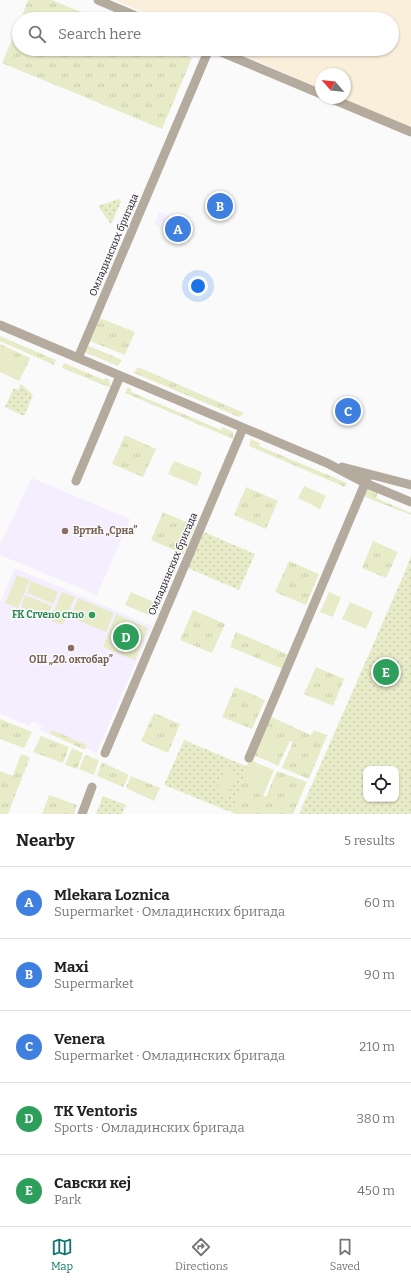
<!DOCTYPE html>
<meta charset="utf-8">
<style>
body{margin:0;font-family:Bitter,serif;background:#f2f2f2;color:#222}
.controls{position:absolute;right:12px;bottom:12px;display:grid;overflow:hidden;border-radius:8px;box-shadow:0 1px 3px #0004}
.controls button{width:36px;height:36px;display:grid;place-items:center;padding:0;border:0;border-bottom:1px solid #e0e0e0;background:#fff;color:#222;font:20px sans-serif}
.compass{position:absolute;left:315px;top:68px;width:36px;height:36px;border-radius:50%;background:#fff;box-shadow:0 1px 3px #0004;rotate:298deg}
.you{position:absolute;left:198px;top:286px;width:14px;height:14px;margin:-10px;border:3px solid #fff;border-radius:50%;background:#1a73e8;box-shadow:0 0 0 6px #1a73e833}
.badge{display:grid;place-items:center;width:26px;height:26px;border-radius:50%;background:#0f766e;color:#fff;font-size:13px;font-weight:700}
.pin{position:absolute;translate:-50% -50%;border:2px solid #fff;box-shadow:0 1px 4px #0006}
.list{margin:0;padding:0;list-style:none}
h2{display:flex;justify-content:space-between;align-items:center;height:52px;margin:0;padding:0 16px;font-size:17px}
h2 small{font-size:13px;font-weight:400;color:#767676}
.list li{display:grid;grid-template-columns:26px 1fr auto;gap:12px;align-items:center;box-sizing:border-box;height:72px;padding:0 16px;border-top:1px solid #e0e0e0}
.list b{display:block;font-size:15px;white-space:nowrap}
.list p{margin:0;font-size:13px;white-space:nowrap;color:#767676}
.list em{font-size:13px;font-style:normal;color:#767676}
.icon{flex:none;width:22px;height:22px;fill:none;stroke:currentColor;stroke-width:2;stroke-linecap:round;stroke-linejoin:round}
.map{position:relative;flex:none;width:411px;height:814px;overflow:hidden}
.search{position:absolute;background:#fff;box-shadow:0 1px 3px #0004;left:12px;right:12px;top:12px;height:44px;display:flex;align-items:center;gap:10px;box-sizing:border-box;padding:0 14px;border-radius:22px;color:#767676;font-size:15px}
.sheet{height:412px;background:#fff}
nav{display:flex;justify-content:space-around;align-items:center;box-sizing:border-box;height:56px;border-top:1px solid #e0e0e0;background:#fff;font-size:11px;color:#767676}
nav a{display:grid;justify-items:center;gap:2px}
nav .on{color:#0f766e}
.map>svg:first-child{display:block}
.built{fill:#f5eefe}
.industrial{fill:#f9efda}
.grass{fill:url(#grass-tufts)}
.park{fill:url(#park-dots);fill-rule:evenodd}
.pitch{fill:#e8ebc7}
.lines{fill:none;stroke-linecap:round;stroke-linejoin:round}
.minor{stroke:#b4aa9e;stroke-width:9}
.education-dot{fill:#8d6e63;stroke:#fafafa;stroke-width:1.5}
.leisure-dot{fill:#2e9e5b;stroke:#fafafa;stroke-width:1.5}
.labels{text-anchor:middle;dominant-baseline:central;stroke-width:3;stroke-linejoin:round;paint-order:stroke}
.street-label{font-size:10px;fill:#1d1824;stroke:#fafafa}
.education-label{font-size:10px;font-weight:bold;fill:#785e54;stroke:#fafafa;text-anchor:start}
.leisure-label{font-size:10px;font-weight:bold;fill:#27864d;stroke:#fafafa;text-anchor:end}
</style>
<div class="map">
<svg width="411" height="814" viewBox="0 0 411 814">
<defs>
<pattern id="grass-tufts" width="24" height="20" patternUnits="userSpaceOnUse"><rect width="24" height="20" fill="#e8ebc7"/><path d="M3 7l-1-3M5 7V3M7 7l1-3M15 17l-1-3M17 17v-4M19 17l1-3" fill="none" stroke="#c7c9ab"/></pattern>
<pattern id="park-dots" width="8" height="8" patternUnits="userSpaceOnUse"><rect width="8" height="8" fill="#e8ebc7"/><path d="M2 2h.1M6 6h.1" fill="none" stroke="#c7c9ab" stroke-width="1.8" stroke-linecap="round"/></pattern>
</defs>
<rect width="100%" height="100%" fill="#fafafa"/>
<path class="built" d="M159,212L179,220L174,233L154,225Z
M32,478L130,519L97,595L0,555V544Z
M15,568L152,626L96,753L86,749L87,745L52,730L50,734L40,730L42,726L32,721L29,726L0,714V603Z"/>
<path class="industrial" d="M115,0H411V129L340,98H345V74H321V89L229,49H392V19H159Z"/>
<path class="grass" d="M28,0H52L98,19H21Z
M19,23V49H171L192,58L162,129L2,63Z
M100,318L135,332L125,355L90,341Z
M0,336L56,360L54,365L0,341Z
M0,344L30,358L26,367L0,355Z
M87,345L122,360L118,366L85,352Z
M64,363L104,380L105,378L109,380L111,388L62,368Z
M138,367L244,413L239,417L134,373Z
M128,387L131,389V392L221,430L222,427L233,432V439L125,393Z
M125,435L156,449L143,477L112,464Z
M251,439L260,443L259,446L347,483L345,487L249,446Z
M246,487L278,501L266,529L234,515Z
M370,489L378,492L376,498L411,513V515L363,496L365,490Z
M163,512L195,526L183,554L151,540Z
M373,541L398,552L386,578L362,568Z
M289,561L319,574L306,605L275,592Z
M193,610L225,624L212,653L180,640Z
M236,632L289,655L283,669L230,647Z
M316,667L344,679L333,706L304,694Z
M235,687L265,700L252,729L222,717Z
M154,713L180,724L168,753L141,741Z
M269,716L311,735L314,730L327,735L309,779L282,768L293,742L290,741L278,766L268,761L276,741L267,737L258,757L252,755Z
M0,719L32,732L24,748L0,739Z
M52,730L87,745L85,750L50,734Z
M41,736L69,747L63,763L33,752Z
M72,748L83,753L77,769L65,765Z
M21,754L30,757L8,814H0V771L13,776Z
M85,755L99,760L94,775L79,769Z
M250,759L259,764L248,789L266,797L277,771L307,782L293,814H236L231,812Z
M102,762L129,775L123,787L97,776Z
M131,776L160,788L154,801L126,788Z
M49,795L77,805L74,814H42Z"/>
<path class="park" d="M119,199L121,202L111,224L98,206Z
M21,384L33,395L24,416L5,407L14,388L18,390Z
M204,532L255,554L239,590L188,568Z
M411,556V814H299L404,574ZM366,769H396V799H366Z
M184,740L248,767L231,812L164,785Z
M103,796L126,805L122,814H96Z"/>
<path class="pitch" d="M0,355L26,367L19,381L0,372Z
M174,461L202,472L197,486L168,474Z
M304,486L326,496L320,509L298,498Z
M17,575L30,580L18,608L5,603Z
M31,581L58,592L53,604L27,593Z
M62,592L75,597L63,625L50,620Z
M131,592L154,602L149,615L125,605Z
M329,592L341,597L333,617L320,612Z
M25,595L52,606L47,618L21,607Z
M78,598L114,613L106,632L70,617Z
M350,602L373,612L366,629L342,619Z
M116,614L148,628L135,660L103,647Z
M267,737L277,741L268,761L258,757Z
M259,764L274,770L263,796L248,789Z
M225,769L237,774L227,796L216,791Z"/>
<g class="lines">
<path class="minor" d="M98,0L143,19
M214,49L321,94
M330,98L411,132
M0,325L327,463L365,483L411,502
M78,358L209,49
M342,467L411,485
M76,481L120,376
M105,753L243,428
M249,758L369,474
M82,814L92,787"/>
</g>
<g class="education-dot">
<circle cx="65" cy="531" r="4"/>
<circle cx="71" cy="648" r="4"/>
</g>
<circle class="leisure-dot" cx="92" cy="615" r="4"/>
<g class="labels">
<g class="street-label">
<text transform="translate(114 245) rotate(-67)">Омладинских бригада</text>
<text transform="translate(173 564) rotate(-67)">Омладинских бригада</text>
</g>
<g class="education-label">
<text x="73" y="531">Вртић „Срна”</text>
<text x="71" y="660" text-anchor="middle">ОШ „20. октобар”</text>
</g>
<g class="leisure-label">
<text x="84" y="615">FK Crveno crno</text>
</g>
</g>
</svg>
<div class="controls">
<button><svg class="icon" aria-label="locate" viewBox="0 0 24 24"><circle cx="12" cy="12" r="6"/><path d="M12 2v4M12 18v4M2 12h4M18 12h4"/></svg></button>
</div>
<svg class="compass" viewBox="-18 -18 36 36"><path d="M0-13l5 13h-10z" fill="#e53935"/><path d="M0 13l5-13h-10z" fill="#767676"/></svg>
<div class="you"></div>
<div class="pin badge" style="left:178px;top:229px;background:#3f7fe0">A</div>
<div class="pin badge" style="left:220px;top:206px;background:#3f7fe0">B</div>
<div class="pin badge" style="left:348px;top:411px;background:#3f7fe0">C</div>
<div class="pin badge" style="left:126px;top:637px;background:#2e9e5b">D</div>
<div class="pin badge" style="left:386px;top:672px;background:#2e9e5b">E</div>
<div class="search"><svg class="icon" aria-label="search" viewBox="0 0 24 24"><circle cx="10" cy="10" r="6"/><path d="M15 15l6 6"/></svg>Search here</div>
</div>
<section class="sheet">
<h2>Nearby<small>5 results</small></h2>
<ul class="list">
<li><span class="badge" style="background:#3f7fe0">A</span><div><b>Mlekara Loznica</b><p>Supermarket · Омладинских бригада</p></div><em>60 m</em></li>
<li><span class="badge" style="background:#3f7fe0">B</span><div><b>Maxi</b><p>Supermarket</p></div><em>90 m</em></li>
<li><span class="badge" style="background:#3f7fe0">C</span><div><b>Venera</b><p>Supermarket · Омладинских бригада</p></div><em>210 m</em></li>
<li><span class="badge" style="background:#2e9e5b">D</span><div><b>TK Ventoris</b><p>Sports · Омладинских бригада</p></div><em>380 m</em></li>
<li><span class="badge" style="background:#2e9e5b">E</span><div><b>Савски кеј</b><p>Park</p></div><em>450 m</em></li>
</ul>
</section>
<nav>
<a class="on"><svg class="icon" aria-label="map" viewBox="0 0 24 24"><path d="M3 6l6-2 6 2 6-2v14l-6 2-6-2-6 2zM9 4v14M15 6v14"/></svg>Map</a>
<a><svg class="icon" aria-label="directions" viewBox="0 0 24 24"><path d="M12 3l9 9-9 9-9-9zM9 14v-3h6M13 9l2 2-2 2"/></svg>Directions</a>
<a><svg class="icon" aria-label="saved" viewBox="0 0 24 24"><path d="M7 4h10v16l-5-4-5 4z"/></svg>Saved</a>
</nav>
